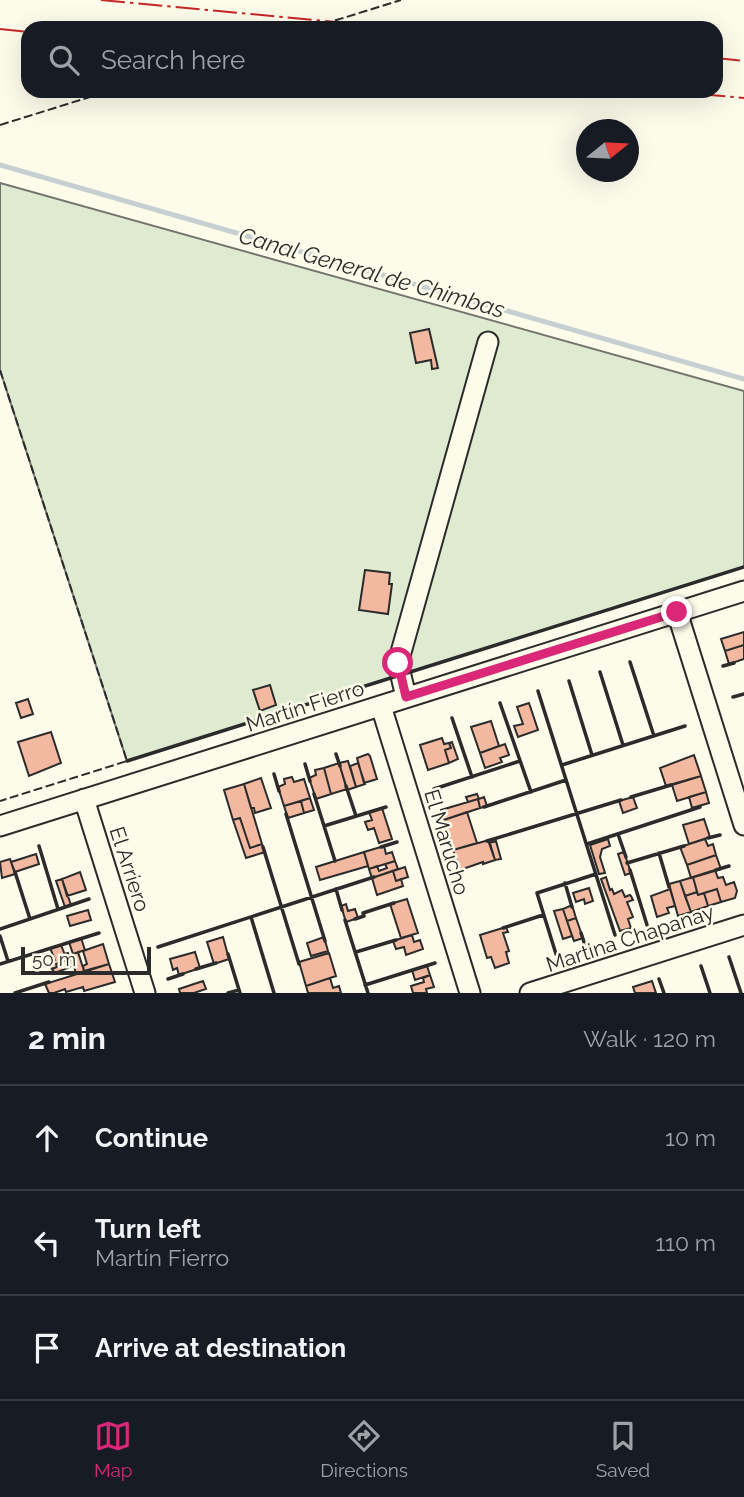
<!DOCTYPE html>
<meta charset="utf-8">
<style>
body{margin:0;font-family:Raleway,sans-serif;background:#20242c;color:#f1f3f6}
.compass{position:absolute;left:576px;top:119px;width:63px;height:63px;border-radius:50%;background:#171b24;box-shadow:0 7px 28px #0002;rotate:72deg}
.scale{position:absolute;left:21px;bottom:18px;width:130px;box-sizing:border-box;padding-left:7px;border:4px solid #2b2b2b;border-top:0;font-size:19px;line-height:24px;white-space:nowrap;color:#2b2b2b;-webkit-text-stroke:5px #fdfbea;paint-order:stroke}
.stop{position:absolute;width:21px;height:21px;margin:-16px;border:5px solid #db2777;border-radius:50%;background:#fff}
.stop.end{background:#db2777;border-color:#fff;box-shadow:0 2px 7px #0008}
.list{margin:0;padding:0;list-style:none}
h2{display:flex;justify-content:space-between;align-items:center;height:91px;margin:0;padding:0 28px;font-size:30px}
h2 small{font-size:23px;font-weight:400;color:#9ea1a6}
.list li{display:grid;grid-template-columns:46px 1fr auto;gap:21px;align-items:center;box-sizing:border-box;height:105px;padding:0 28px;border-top:2px solid #363941}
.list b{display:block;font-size:26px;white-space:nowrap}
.list p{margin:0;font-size:23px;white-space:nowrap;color:#9ea1a6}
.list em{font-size:23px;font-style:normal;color:#9ea1a6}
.icon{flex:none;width:38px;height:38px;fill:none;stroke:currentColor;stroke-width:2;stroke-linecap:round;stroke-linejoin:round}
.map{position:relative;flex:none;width:744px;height:993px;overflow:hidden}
.search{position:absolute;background:#171b24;box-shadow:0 7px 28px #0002;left:21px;right:21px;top:21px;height:77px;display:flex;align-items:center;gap:18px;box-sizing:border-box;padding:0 24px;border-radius:21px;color:#9ea1a6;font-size:26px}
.sheet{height:406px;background:#171b24}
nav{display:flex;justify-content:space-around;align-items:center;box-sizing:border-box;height:98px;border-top:2px solid #363941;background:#171b24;font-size:19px;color:#9ea1a6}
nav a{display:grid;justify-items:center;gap:4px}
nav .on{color:#db2777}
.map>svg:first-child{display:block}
.green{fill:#deebd1;stroke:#74746e;stroke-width:2}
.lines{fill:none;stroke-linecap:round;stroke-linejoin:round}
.stream{stroke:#c7d0d0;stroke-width:5}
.building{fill:#f2b8a0;stroke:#2b2b2b;stroke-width:2}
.minor-casing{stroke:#2b2b2b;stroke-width:23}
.minor{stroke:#fdfbea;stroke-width:19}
.fence{stroke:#2b2b2b;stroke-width:2;stroke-dasharray:9 3.5;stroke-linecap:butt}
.wall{stroke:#2b2b2b;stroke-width:3.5}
.power{stroke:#c62828;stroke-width:2;stroke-dasharray:24 5 3.5 5;stroke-linecap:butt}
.route{stroke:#db2777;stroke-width:9}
.labels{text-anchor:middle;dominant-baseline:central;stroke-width:5;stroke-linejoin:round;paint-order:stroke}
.street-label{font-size:21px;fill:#2b2b2b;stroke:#fdfbea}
.water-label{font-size:23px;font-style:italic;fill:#2b2b2b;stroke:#fdfbea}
</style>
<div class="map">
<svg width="744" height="993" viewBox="0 0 744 993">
<rect width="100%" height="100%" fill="#fdfbea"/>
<path class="green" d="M0,183L744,391V567L127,761L0,370Z"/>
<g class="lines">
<path class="stream" d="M0,165L744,379"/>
</g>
<path class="building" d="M429,329L438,368L432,369L431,360L416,363L410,333Z
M365,570L390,573L389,584H392L388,614L359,610Z
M744,632V645L725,651L721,639Z
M744,645V659L729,664L725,651Z
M270,685L276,705L260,711L253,690Z
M28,699L33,714L21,718L16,703Z
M529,703L538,730L518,737L514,726L523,724L517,707Z
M491,721L499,746L480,753L471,727Z
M51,732L61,763L29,776L18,742Z
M442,738L444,744L449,743L451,748L445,750L449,763L428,770L420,745Z
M452,742L458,759L449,763L445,750L451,748L449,743Z
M505,744L509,755L500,758L502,762L485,768L480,753Z
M368,754L370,756L377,779L364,783L357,758Z
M694,755L701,776L666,786L660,768Z
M348,761L356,787L347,790L339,763Z
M339,763L347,789L331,794L324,768Z
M358,763L365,784L356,787L350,766Z
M324,768L331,794L316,799L309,778L316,775L315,770Z
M701,776L706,792L677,801L672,785Z
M292,777L294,782L304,779L310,798L284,806L278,787L285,784L284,779Z
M261,778L271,808L255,813L254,808H251L244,784Z
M244,784L262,844L250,848L240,818L233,820L224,790Z
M706,792L709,803L692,808L689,797Z
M477,794L479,799L484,797L487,806L480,808L478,799L468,802L466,797Z
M633,797L637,808L623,813L619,801Z
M310,798L314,810L304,813L301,801Z
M478,799L480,808L444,820L441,810Z
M301,801L304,813L288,818L284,806Z
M382,808L392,839L379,843L374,828L368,830L365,822L372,820L369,812Z
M467,812L477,843L453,850L444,820Z
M240,818L250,848L262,844L265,852L246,858L233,820Z
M704,819L710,837L689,844L683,825Z
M608,839L610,846L602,849L600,857L605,873L599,874L590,845Z
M705,839L708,846L713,844L716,855L687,865L680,847Z
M489,840L495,860L483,864V862L460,870L453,850Z
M496,841L501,859L495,860L489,843Z
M384,846L386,854L392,852L395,861L369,869L364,852Z
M364,852L368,866L320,880L316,867Z
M624,852L631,873L625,875L618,854Z
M36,854L39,864L15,872L11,862Z
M716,855L721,869L691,878L687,865Z
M10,859L15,874L2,878L0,862Z
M395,861L398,869L372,878L369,869L377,866L379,871L387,868L385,864Z
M405,867L408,877L396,881L393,871Z
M715,870L718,878L723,877L726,885L734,882L737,891L735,898L721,902L717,889L698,895L693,877Z
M393,871L396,881L401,879L403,886L377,895L372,878Z
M80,872L86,890L67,896L62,879Z
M606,877L610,890L612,889L614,894L622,890L625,897L630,895L631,896L633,900L627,902L633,917L628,919L631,928L620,931L601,879Z
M693,877L697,892L685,896L680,881Z
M62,879L71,905L65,907L56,881Z
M680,881L691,912L678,916L669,884Z
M589,888L593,901L585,904L584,899L576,902L573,893Z
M670,889L675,906L667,908L669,913L657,917L651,896Z
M717,889L721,902L708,906L704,893Z
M697,892L698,895L704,893L708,906L691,912L685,896Z
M407,899L418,933L401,938L390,904Z
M346,904L348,911L355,909L358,918L346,922L341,906Z
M572,905L576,918L567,921L563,909Z
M563,909L572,936L563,939L554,911Z
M88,910L91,920L70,926L67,916Z
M576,918L583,938L574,941L567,921Z
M506,927L508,932L503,933L509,951L506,952L509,963L495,968L491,957L487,958L480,935Z
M412,935L414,942L420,940L423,949L406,955L404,947L396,949L393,941Z
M223,937L229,959L214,964L207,942Z
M324,937L328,951L311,956L307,943Z
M81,938L85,950L73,954L69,942Z
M103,944L109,964L84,971L83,966L87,964L83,951Z
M61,945L67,960L56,964L57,967L52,969L50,962L55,960L50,948Z
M78,952L84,971L76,974L71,955Z
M195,952L200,968L179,975L177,968L173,970L170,959Z
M68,953L73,966L55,973L52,969L57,967L56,964L67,960L64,954Z
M329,953L336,976L306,986L299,962Z
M109,964L115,982L84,991L83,987L66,992L65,989L54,993H49L45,984Z
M427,966L430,975L415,980L412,970Z
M430,975L434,987L426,989L427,993H413L411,986L424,982L423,978Z
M330,978L333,988L339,986L341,993H308L306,986Z
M203,981L206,989L194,993H180L179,989Z
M652,981L656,993H635L633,987Z"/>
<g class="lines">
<defs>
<path id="minor" d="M677,612L744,825
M406,697L398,663L488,342
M381,706L470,993
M84,799L145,993
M0,826L744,591
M530,993L744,925"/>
</defs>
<use href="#minor" class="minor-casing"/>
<use href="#minor" class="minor"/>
<path class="fence" d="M311,28L401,0
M0,125L109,91
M0,370L127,761L0,801"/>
<path class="wall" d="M630,662L654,736
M723,666L734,663
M600,672L623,745
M407,673L744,567
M569,681L592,755
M538,691L615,935
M733,697L744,694
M500,703L531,792
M452,718L472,777
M336,754L340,766
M127,761L397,676
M305,764L310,781
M562,765L685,726
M274,774L279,791
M346,786L356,816
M434,789L520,761
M314,794L335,861
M631,797L671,785
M484,807L566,780
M286,814L325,941
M324,826L386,807
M618,834L626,857
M708,838L720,835
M487,841L621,800
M587,844L700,807
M39,846L58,909
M263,847L299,964
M381,847L397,842
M659,853L669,887
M627,863L684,846
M630,870L647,925
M716,870L729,866
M15,872L30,919
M565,883L572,907
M336,889L342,910
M251,917L274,993
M355,919L364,916L363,913L394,903
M345,920L368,993
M503,928L543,915
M0,929L89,899
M581,933L585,945
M0,936L8,961
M158,947L374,877
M356,952L396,940
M228,954L240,993
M556,954L537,893L596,874
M729,957L741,993
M0,964L99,933
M701,966L710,993
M196,969L216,963
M168,979L183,974
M659,979L664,993
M365,985L435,963
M15,993L49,982
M228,993L239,990"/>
<path class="power" d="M101,0L400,28
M0,29L28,32
M716,58L744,61
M664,91L744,98"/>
</g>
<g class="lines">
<path class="route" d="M398,663L406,697L677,612"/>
</g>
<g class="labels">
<g class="street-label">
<text transform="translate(305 706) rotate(-18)">Martín Fierro</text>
<text transform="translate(447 842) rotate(73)">El Marucho</text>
<text transform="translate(130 869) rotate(72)">El Arriero</text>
<text transform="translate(630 938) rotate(-18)">Martina Chapanay</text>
</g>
<g class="water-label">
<text transform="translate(372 272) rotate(16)">Canal General de Chimbas</text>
</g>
</g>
</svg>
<svg class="compass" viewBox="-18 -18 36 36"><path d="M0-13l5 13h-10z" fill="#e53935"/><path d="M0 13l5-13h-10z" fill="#9ea1a6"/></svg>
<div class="scale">50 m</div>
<div class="stop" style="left:398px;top:663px"></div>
<div class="stop end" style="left:677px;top:612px"></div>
<div class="search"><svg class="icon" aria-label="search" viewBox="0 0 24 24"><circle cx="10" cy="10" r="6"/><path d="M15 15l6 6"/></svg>Search here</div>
</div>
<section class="sheet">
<h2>2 min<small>Walk · 120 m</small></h2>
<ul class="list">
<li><svg class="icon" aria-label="ahead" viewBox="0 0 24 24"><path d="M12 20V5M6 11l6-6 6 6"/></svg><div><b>Continue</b></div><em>10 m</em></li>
<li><svg class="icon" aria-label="left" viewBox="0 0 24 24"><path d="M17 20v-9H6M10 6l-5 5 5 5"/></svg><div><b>Turn left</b><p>Martín Fierro</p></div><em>110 m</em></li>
<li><svg class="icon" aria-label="arrive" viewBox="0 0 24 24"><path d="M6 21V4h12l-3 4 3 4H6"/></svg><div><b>Arrive at destination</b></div></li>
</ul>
</section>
<nav>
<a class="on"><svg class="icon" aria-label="map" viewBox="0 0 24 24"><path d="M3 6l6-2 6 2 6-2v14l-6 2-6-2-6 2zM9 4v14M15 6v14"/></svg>Map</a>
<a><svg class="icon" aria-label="directions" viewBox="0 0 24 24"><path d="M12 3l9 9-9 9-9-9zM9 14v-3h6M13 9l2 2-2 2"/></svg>Directions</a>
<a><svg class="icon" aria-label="saved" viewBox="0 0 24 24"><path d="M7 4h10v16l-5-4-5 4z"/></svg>Saved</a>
</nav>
